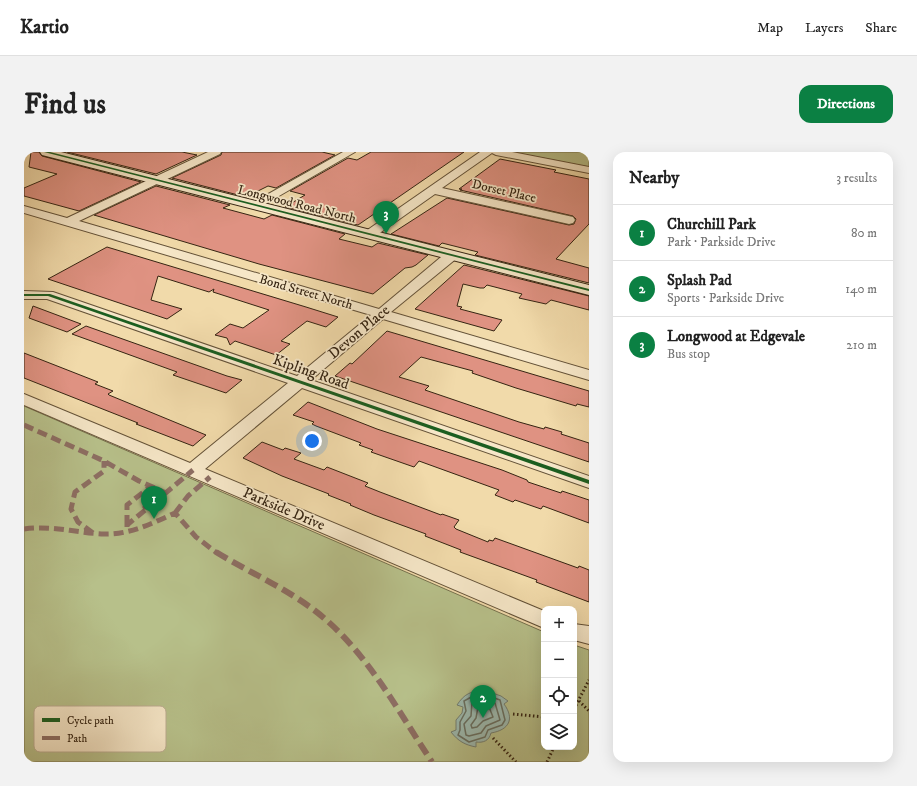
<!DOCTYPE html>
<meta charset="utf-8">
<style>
body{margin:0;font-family:"IM FELL DW Pica",serif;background:#f2f2f2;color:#222}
.controls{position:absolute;right:12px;bottom:12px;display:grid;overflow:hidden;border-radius:8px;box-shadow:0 4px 16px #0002}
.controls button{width:36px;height:36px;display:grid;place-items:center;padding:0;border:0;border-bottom:1px solid #e0e0e0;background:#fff;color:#222;font:20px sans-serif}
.you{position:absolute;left:288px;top:289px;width:14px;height:14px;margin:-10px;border:3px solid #fff;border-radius:50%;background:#1a73e8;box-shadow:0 0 0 6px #1a73e833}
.badge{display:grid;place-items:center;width:26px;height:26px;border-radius:50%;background:#0b8043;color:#fff;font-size:13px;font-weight:700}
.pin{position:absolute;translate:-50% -33px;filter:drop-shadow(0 1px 2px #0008)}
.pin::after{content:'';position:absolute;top:21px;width:14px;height:12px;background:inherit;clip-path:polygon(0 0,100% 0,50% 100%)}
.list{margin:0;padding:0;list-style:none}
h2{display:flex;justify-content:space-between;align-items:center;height:52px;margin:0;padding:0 16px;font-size:17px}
h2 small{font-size:13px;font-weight:400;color:#767676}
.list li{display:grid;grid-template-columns:26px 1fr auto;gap:12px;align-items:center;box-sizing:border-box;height:56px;padding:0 16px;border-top:1px solid #e0e0e0}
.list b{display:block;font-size:15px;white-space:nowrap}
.list p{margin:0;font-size:13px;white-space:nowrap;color:#767676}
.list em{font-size:13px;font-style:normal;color:#767676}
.icon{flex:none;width:22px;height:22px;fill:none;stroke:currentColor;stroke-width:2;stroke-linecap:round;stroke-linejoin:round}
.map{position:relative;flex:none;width:565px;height:610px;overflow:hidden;border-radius:12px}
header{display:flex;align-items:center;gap:24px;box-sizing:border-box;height:56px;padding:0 20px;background:#fff;border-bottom:1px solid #e0e0e0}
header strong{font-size:19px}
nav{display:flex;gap:22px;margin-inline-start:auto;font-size:14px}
.intro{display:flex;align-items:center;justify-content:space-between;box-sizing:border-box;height:96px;padding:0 24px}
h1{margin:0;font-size:28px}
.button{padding:10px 18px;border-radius:12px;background:#0b8043;color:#fff;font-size:14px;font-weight:700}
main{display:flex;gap:24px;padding:0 24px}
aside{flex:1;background:#fff;border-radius:12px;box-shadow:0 4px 16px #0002}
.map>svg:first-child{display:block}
.green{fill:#b7c08a;stroke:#76724e}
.water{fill:#9cbab0;stroke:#737e71}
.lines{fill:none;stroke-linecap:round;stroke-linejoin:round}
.shore{stroke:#686f61;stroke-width:1.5}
.building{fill:#df9282;stroke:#352412}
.street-casing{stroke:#645238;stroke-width:2}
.secondary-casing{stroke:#352412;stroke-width:2}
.path{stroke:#352412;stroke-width:3;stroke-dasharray:1.5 2.5;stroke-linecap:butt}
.street{fill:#f6e7c8;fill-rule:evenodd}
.secondary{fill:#f6e7c8;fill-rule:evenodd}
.quiet-far1{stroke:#8d6e63;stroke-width:5;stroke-dasharray:10 5;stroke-linecap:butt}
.quiet{stroke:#8d6e63;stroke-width:6;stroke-dasharray:13 6;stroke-linecap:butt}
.cycleway-casing{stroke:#f6e7c8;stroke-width:2}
.cycleway{fill:#1b5e20;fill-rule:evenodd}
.labels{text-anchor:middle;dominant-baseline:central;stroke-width:3.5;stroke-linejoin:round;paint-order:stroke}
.far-street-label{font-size:13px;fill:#352412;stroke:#f6e7c8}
.street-label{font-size:15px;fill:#352412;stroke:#f6e7c8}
.key{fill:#f6e7c8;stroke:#bcac91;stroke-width:1}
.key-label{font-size:11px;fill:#352412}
</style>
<header>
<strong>Kartio</strong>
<nav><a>Map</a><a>Layers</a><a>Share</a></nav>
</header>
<div class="intro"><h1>Find us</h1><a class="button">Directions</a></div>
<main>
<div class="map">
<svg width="565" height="610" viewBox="0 0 565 610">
<rect width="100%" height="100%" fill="#f1daaa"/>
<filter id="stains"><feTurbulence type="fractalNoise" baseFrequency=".005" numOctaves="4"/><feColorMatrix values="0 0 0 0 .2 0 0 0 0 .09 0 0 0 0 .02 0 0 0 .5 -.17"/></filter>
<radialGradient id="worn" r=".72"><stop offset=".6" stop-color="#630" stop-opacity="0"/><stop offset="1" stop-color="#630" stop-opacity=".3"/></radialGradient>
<path class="green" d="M488,0H565V15Z
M0,254L520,480V595H550V493L565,498V610H0Z"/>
<path class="water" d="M460,538L477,544L484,549L480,552C491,567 485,578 467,581C465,589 459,591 452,590V595C441,593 434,589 427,580L432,578V568L438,561L439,555L433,553C440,542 447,539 460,538Z"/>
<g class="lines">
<path class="shore" d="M459,542L476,548L481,568L478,573L464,578L461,585L445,590L434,583L436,578V570L442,559L440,549L451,543Z
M459,547L471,551L476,568L462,574L457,581L445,584L442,583L440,572L447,564L448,550Z
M459,553L465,555L469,565L459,569L453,575L448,576L447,573L452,566L454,555Z"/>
</g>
<path class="building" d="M7,0H15L18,4L117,30L55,59L0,44V36L33,22L5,15Z
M43,0H158L173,3L132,22Z
M198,0H298L311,3L252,36L244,34L222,45L148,26L197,3Z
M347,0H440L334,73L261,55L281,43L266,39L324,6L333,8Z
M476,7L532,18L530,20L565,27V72L532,107L565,116V131L451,103L454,100L418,91L415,94L367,82L423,46L545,73L550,72L552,67L549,64L436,38L438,37H435Z
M132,34L206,53L199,56L240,67L248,63L321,82L315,87L348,95L354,91L404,103L392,113L388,115L381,116L349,142L235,112L70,63Z
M83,95L282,155L314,165L302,175L283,169L257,189L266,192L252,203L211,189L206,193L203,186L191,183L206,172L219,176L245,158L189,140L190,137L185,140L134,124L127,148L158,157L143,167L24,127Z
M440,113L565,144V158L527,148L522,152L495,146L498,142L463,133L460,136H456L439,132L433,154L438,155L436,157L478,168L470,179L391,157Z
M9,154L57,172L43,180L5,166Z
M62,174L203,224L218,228L202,241L149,223L153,220L48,182Z
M363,179L565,239V255L553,252L552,254L492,236L448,221L449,219L397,205L375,225L405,234L401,238L495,270L520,277L521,275L538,280L537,282L565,291V310L311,224L326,211L328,212Z
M0,201L74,230L71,232L89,239L84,242L85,243L182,283L169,294L112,272L114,271L0,226Z
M284,250L353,277L478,318L503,328L504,330L537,341L538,339L565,348V371L519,354L517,357L491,348L489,350L471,343L475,338L395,309L390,315L347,300L349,298L335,293L337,291L292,274L288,272L290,270L269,263Z
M238,290L259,298L261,296L277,301L270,307L300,318L303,315L344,331L341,334L356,340L417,363L418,362L435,368L430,375L432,377L464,390L465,388L469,389L471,386L554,416L555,414L565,418V450L512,430L513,428L436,400L437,398L401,384L402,382L350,363L326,353L327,352L304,343L305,342L258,324L219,306Z"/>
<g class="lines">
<defs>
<path id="street" d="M184,0H197L196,2L55,69L355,157L423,100H433L434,103L433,106L367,160L565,218V228L359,167L287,228L565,324V336L278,236L181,317L520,459V476L0,253V242L166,311L264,231L23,147H0V139L29,140L273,224L347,163L0,61V54L43,66Z
M319,0H331L236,55H228L226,53L228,51Z
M456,0H488L565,15V21L472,3L468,1L418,36L549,65L551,68L549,71L545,72L411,42L350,85H342L340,82L342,79Z
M550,472L565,474V492L550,488Z"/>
<path id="secondary" d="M16,0H37L565,133V143L18,3Z"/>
</defs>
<use href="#street" class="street-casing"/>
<use href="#secondary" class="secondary-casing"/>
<path class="path" d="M555,549L565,559
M550,557L565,528
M489,562L520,565
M469,586L492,610
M523,610L530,595"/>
<use href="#street" class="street"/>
<use href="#secondary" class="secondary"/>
<path class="quiet-far1" d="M0,273L80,309L115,329L142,341
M131,336L121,355H125L169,318
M151,361L164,344L186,325
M103,373V353L127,334
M103,375V373L125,355
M0,377C28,373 53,381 80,382C105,383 129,371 151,361L172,385L193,401
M69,381L54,370L47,357L51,340L80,319V309"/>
<path class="quiet" d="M192,400C223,419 257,434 286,455C340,494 372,556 408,610"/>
<defs>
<path id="cycleway" d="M20,0H26L565,137V139Z
M0,142H26L565,328V332L24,144H0Z"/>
</defs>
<use href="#cycleway" class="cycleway-casing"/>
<use href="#cycleway" class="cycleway"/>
</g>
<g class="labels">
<g class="far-street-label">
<text transform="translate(480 39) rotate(13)">Dorset Place</text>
<text transform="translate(273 52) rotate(14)">Longwood Road North</text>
<text transform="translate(282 140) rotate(16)">Bond Street North</text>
</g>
<g class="street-label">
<text transform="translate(335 180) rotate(-40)">Devon Place</text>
<text transform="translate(287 220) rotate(19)">Kipling Road</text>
<text transform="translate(260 357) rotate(23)">Parkside Drive</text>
</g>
</g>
<rect x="10" y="554" width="132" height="46" rx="6" class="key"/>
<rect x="18" y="566" width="18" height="4" fill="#1b5e20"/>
<rect x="18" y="584" width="18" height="4" fill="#8d6e63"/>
<g class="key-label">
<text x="43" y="572">Cycle path</text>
<text x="43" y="590">Path</text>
</g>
<rect width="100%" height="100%" filter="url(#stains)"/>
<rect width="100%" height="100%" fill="url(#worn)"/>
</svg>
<div class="controls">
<button>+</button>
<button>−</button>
<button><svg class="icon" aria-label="locate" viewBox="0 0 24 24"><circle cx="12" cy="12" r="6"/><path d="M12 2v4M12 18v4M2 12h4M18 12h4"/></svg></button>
<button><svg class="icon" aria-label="layers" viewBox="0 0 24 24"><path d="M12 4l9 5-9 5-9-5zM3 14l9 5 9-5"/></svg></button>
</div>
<div class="you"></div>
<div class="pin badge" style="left:130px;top:367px">1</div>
<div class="pin badge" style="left:459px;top:566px">2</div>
<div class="pin badge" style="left:362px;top:82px">3</div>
</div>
<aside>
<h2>Nearby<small>3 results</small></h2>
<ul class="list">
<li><span class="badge">1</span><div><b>Churchill Park</b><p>Park · Parkside Drive</p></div><em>80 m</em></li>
<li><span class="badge">2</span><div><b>Splash Pad</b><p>Sports · Parkside Drive</p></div><em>140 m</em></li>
<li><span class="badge">3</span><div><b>Longwood at Edgevale</b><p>Bus stop</p></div><em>210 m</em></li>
</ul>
</aside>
</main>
